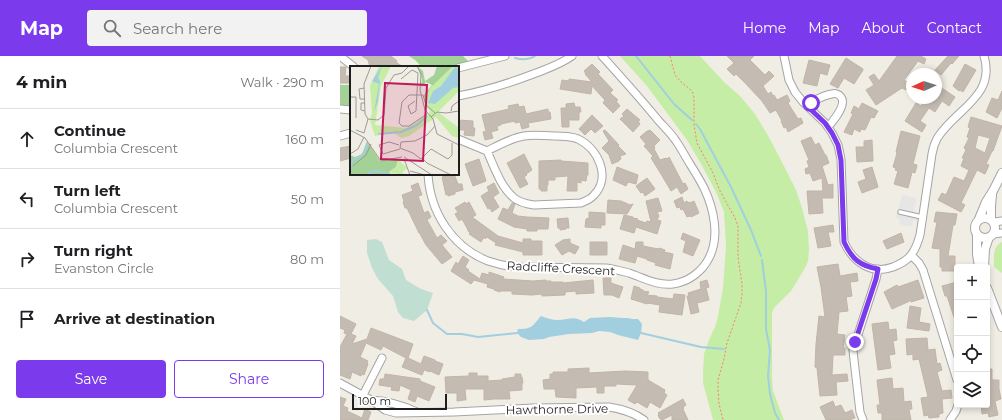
<!DOCTYPE html>
<meta charset="utf-8">
<style>
body{margin:0;font-family:Montserrat,sans-serif;background:#f2f2f2;color:#202124}
.controls{position:absolute;right:12px;bottom:12px;display:grid;overflow:hidden;border-radius:4px;box-shadow:0 2px 6px #0003}
.controls button{width:36px;height:36px;display:grid;place-items:center;padding:0;border:0;border-bottom:1px solid #e0e0e0;background:#fff;color:#202124;font:20px sans-serif}
.compass{position:absolute;left:566px;top:12px;width:36px;height:36px;border-radius:50%;background:#fff;box-shadow:0 2px 6px #0003;rotate:267deg}
.scale{position:absolute;left:12px;bottom:10px;width:95px;box-sizing:border-box;padding-left:4px;border:2px solid #1e1e1e;border-top:0;font-size:11px;line-height:14px;white-space:nowrap;color:#1e1e1e;-webkit-text-stroke:3px #fff;paint-order:stroke}
.stop{position:absolute;width:12px;height:12px;margin:-9px;border:3px solid #7c3aed;border-radius:50%;background:#fff}
.stop.end{background:#7c3aed;border-color:#fff;box-shadow:0 1px 4px #0008}
.list{margin:0;padding:0;list-style:none}
h2{display:flex;justify-content:space-between;align-items:center;height:52px;margin:0;padding:0 16px;font-size:17px}
h2 small{font-size:13px;font-weight:400;color:#757577}
.list li{display:grid;grid-template-columns:26px 1fr auto;gap:12px;align-items:center;box-sizing:border-box;height:60px;padding:0 16px;border-top:1px solid #e0e0e0}
.list b{display:block;font-size:15px;white-space:nowrap}
.list p{margin:0;font-size:13px;white-space:nowrap;color:#757577}
.list em{font-size:13px;font-style:normal;color:#757577}
.actions{display:flex;gap:8px;padding:12px 16px}
.actions a{flex:1;padding:9px 0;border:1px solid #7c3aed;border-radius:4px;text-align:center;font-size:14px;color:#7c3aed}
.actions .main{background:#7c3aed;color:#fff}
.icon{flex:none;width:22px;height:22px;fill:none;stroke:currentColor;stroke-width:2;stroke-linecap:round;stroke-linejoin:round}
.map{position:relative;flex:none;width:662px;height:364px;overflow:hidden}
header{display:flex;align-items:center;gap:24px;box-sizing:border-box;height:56px;padding:0 20px;background:#7c3aed;color:#fff}
header strong{font-size:19px}
nav{display:flex;gap:22px;margin-inline-start:auto;font-size:14px}
.search{width:280px;height:36px;background:#f2f2f2;display:flex;align-items:center;gap:10px;box-sizing:border-box;padding:0 14px;border-radius:4px;color:#757577;font-size:15px}
main{display:flex}
aside{flex:1;background:#fff}
.map>svg:first-child{display:block}
.grass{fill:#c5eda6}
.forest{fill:#a4d296}
.wetland{fill:#c0dfd2}
.parking{fill:#e6e6e6}
.water{fill:#a1cfe0}
.lines{fill:none;stroke-linecap:round;stroke-linejoin:round}
.stream{stroke:#a1cfe0;stroke-width:2}
.building{fill:#c4bcb3;stroke:#c3b4a5;fill-rule:evenodd}
.service-casing{stroke:#a5a5a5;stroke-width:5.5}
.minor-casing{stroke:#a5a5a5;stroke-width:9}
.tertiary-casing{stroke:#a5a5a5;stroke-width:10}
.path{stroke:#ff7e66;stroke-width:1;stroke-dasharray:2 2;stroke-linecap:butt}
.service{stroke:#fff;stroke-width:3.5}
.minor{stroke:#fff;stroke-width:7}
.tertiary{stroke:#fff;stroke-width:8}
.route{stroke:#7c3aed;stroke-width:5}
.labels{text-anchor:middle;dominant-baseline:central;stroke-width:4;stroke-linejoin:round;paint-order:stroke}
.street-label{font-size:12px;fill:#1e1e1e;stroke:#fff}
.inset-river{fill:none;stroke:#a1cfe0;stroke-width:2}
.inset-road{fill:none;stroke:#9c9a95;stroke-width:1}
.view{fill:#c2185b;fill-opacity:0.15;stroke:#c2185b;stroke-width:2}
.inset-edge{fill:none;stroke:#1e1e1e;stroke-width:2}
</style>
<header>
<strong>Map</strong>
<div class="search"><svg class="icon" aria-label="search" viewBox="0 0 24 24"><circle cx="10" cy="10" r="6"/><path d="M15 15l6 6"/></svg>Search here</div>
<nav><a>Home</a><a>Map</a><a>About</a><a>Contact</a></nav>
</header>
<main>
<aside>
<h2>4 min<small>Walk · 290 m</small></h2>
<ul class="list">
<li><svg class="icon" aria-label="ahead" viewBox="0 0 24 24"><path d="M12 20V5M6 11l6-6 6 6"/></svg><div><b>Continue</b><p>Columbia Crescent</p></div><em>160 m</em></li>
<li><svg class="icon" aria-label="left" viewBox="0 0 24 24"><path d="M17 20v-9H6M10 6l-5 5 5 5"/></svg><div><b>Turn left</b><p>Columbia Crescent</p></div><em>50 m</em></li>
<li><svg class="icon" aria-label="right" viewBox="0 0 24 24"><path d="M7 20v-9h11M14 6l5 5-5 5"/></svg><div><b>Turn right</b><p>Evanston Circle</p></div><em>80 m</em></li>
<li><svg class="icon" aria-label="arrive" viewBox="0 0 24 24"><path d="M6 21V4h12l-3 4 3 4H6"/></svg><div><b>Arrive at destination</b></div></li>
</ul>
<div class="actions"><a class="main">Save</a><a>Share</a></div>
</aside>
<div class="map">
<svg width="662" height="364" viewBox="0 0 662 364">
<rect width="100%" height="100%" fill="#f0ede4"/>
<path class="grass" d="M280,0H360L385,27L400,40L415,58L430,83L447,116L456,134L462,152L468,175L469,194L468,205L465,212L451,235L434,252L432,257V322L433,335L444,364H373L363,327V316L364,298L369,284L375,271L378,260L383,232L386,190L384,156L376,136L360,106L347,84L307,30Z
M662,186V217L654,211C654,201 652,191 662,186Z"/>
<path class="forest" d="M69,0H123L129,6L111,11H82L75,4Z
M0,29H11V51L0,50Z"/>
<path class="wetland" d="M36,183L42,186L49,204L62,213L66,224L81,233L93,237L87,254L74,265L63,262L58,256L53,240L38,223L32,212L27,197V184Z"/>
<path class="parking" d="M562,139L577,142L574,153L575,157L578,158L577,164L573,165L571,171L559,168L560,163L556,162Z"/>
<path class="water" d="M201,260C206,262 212,264 218,264C229,264 233,259 244,266L250,262L270,261L283,262H288L292,263H298L302,268L301,277L298,284L278,279L270,276L259,275L252,277L229,278L209,281L204,283L189,284L181,281L177,277L178,273C193,273 192,270 201,260Z"/>
<g class="lines">
<path class="stream" d="M296,0L334,48L352,64
M175,2C182,4 189,4 195,0
M356,68L360,73L391,131L411,174L421,200
M422,204L426,235V273L430,294L428,320L430,338L435,357L439,364
M87,254L93,267L107,278H122L138,281L177,277
M301,277L361,291L384,293"/>
</g>
<path class="building" d="M22,0H51L57,5L56,6L63,11H30L28,4Z
M387,0H414L410,4L425,19L429,15L434,20L423,30L428,38L431,36L433,40L434,39L437,44L447,39L450,45L448,47L458,63L461,62L463,67L448,76L446,71L444,72L441,65H442L436,54L430,57L422,45L406,28L396,18L394,20L387,13L394,7Z
M557,0H581L586,3L584,8L578,5L564,24L570,28L566,34L562,32L536,49L526,34L534,29L529,21L534,18L539,25Z
M608,0H619L612,8L611,7L601,19L595,14Z
M506,2L523,13V14L514,28L504,22L498,32L490,28Z
M469,4L490,9L487,19L480,17L477,30L463,27Z
M252,8L260,16L258,18L273,34L270,37L278,44L276,45L280,50L273,57L263,47L265,44L252,30L251,38L220,33L222,24L229,25V23L252,26L245,18H246L244,15Z
M625,8L636,14L623,36L620,34L619,35L613,30Z
M0,11H6L5,20H11V27H0Z
M596,28L615,41L609,50L602,45L595,56L589,52L580,65L586,69L582,76L565,65L576,47L581,50L586,42H596Z
M662,35V52L657,62L646,56L652,42L658,44Z
M234,47L235,51H240L241,56H239V64H230L229,63V71H222L221,52H226V48Z
M522,47L538,55L534,62L531,61L525,74L521,73L520,76L514,73L512,79L504,76L513,58L511,57L514,50L519,53Z
M178,48L179,51L184,50L186,58L208,53V56H210L211,63L188,67L189,71L182,73L180,66L175,67V65L161,68V69L157,70L158,74L151,76L153,82L145,84L143,76L146,75L142,59L169,53L168,50Z
M287,53L300,64L298,65L300,68L293,76L280,63L284,60L282,58Z
M252,59L263,70L255,77L251,73L245,79L239,73Z
M631,61L662,70L653,95H652L646,108L649,109L645,118L637,114L621,147L625,149L621,156L598,144L602,137L606,139L614,121L624,125L629,114L621,110L624,102H622L626,94L624,92L629,82L627,81L630,72L628,71ZM638,79L650,82L645,97L635,92Z
M118,64L133,65V72H135L134,80L124,79L125,74H118Z
M265,74L279,89L278,90L286,98L280,100L281,103L279,104V105L272,108L269,99L262,92L269,85L263,75Z
M310,74L320,84L314,90L315,92L314,93L320,104L326,102L327,103L329,101L343,128L345,127L348,133L341,138L337,131L331,135L321,118L311,102L313,100L304,90L306,88L300,81L307,75H308Z
M561,75L580,80L573,108L577,109L575,117L572,116L568,132L554,128L558,115L555,114L556,112L553,111L557,97L556,96Z
M471,81L475,89L479,87L485,99H486L489,107L482,110L488,129L493,128V142H482L483,157L469,158L467,135H483L482,122L473,125L470,117L466,118L465,113L469,111L467,105L469,104L461,85Z
M532,84L533,105L517,106L516,91H524V85Z
M11,90V102L0,105V92Z
M184,98L192,114L186,118L187,119L184,121L188,128L180,132L167,107Z
M139,103L146,125L133,130L125,108Z
M221,104V105L248,107V119H247L246,125L241,124V127L237,126V135H227L228,120L215,121V124H208V129H207V135H201V133H199V105Z
M277,111L298,119L296,128L288,126L286,130L273,124Z
M532,111L538,131L522,137L518,126L526,123L523,114Z
M111,118H114L118,128H122L123,134L115,136V138L108,140V138L106,139L102,121Z
M307,122L315,133L305,140L303,136L301,137L296,130Z
M78,127L82,139L78,140L84,157L88,155L91,161L87,164L97,182L101,179L107,185L102,189L112,201L102,208L86,189L79,176V177L67,152H65L63,146L64,145L62,139L73,135L71,130Z
M154,127L159,137L153,141L159,151L152,156L150,152L148,153L141,140L149,135L147,131Z
M342,141L344,147L347,145L348,147L350,146V147L354,145L359,157L351,161L350,160L347,161L343,153L341,154L340,151L337,152L334,145Z
M318,142L322,155L317,156L319,160L317,164L321,165L317,178L296,171L294,177L280,173L284,159L293,161V162L298,163L297,164L306,167L307,165L311,166L306,145Z
M268,144L281,145L290,149L293,148L287,158L267,157Z
M125,146L126,148L129,146L136,159L132,161L158,180L183,187V183H191V185H202V199H183V196L155,189L156,187L147,181L145,183L144,181L141,186L129,178L130,177L128,175V174L122,163L119,165L115,158L118,156L115,152Z
M172,147L175,148L172,157L178,160L187,161L209,162L208,173H197V175H187V173L174,171L158,163L163,152L168,154Z
M249,156L265,157V169H261V172L245,171L246,163L249,162Z
M596,156L617,158L615,169H613L608,200H615V215H602V211H600V193L592,192L597,166H594Z
M228,162L229,172H226V173L220,174V172H218L217,163Z
M493,169L494,176H488L491,190L478,192L474,172Z
M343,177L360,184L353,200L343,196L346,185L341,183Z
M561,177L564,186L547,193L543,185Z
M230,183V187L239,191L235,198L229,195L222,199L215,189L223,184Z
M250,186H267V199H250Z
M296,186H303V190L313,192L319,193V192L325,194L324,196L333,198L330,213L315,209L316,207L307,204V203L297,200L295,207L279,203L283,189L295,193Z
M123,200L129,204L125,211L129,214L128,215L140,223L142,217L149,219V216L164,221L163,223L193,225L206,224V225H211V226H223V227L253,224L254,237L236,238V235L225,236V239L202,240V238L192,239L172,238V235H160V236L154,234V233L147,231L148,228L134,224L131,228L111,215L116,206L118,208Z
M498,208L500,220L517,217L518,225L510,226L512,240L506,241L508,255L499,256L497,278L505,279L503,292H505V299H493L492,319L507,318L508,325L496,326L497,339L480,340L477,312L475,311L476,288L479,260L485,261L481,231L477,211Z
M263,222H271V227L283,231L279,242L272,239H264Z
M367,224L369,231L366,232L369,244L357,247L359,256L351,258L347,240H349L348,237L361,233L360,226Z
M578,224L584,242L571,246L572,244L552,253L544,236L557,229L558,231Z
M617,226V267H616L607,240H605L602,230Z
M294,230L300,232V233L303,234V235L309,236L307,239L317,240V241L333,243L334,238L345,239L342,259L319,256L320,249L307,247V248L291,243Z
M570,250L581,252L579,266L590,268L589,275L567,272Z
M0,260L16,268L11,278L16,280L12,288L27,283L31,272L73,288L68,302L81,308L84,300L95,304V305L103,308L99,319L90,315V316L84,314L82,319L62,311L66,302L43,290L41,294L26,287L20,301L28,305L27,307L28,308L24,319L22,318L21,320L12,316L10,323L0,319V291L7,278L4,277L5,274L0,272Z
M548,266L549,274L556,273L557,284L553,285L555,298L549,299L551,312L538,314L532,268Z
M587,282L588,294L595,293L597,308L600,307L602,314L597,316L602,335L611,334L612,342L602,343L603,357L599,358V361L589,362L588,359L584,360L581,342L588,341L579,303L573,304V298L567,299L566,283Z
M249,312V317L285,315L308,316V324L325,334L324,337L327,339L320,352L310,346L307,352L297,346L295,348L288,344L297,329L276,328V330H264V337H257V331L236,332V342L216,341L215,333H204L203,324L210,323V318H213V316H228V313Z
M647,313H652V324H659V333L661,343L655,345L658,359L649,361L648,357L642,358L641,349H647Z
M129,317H137V320H148V325L162,324V323L175,321V318H181V321H182L183,327H182V334L169,335L170,343H154L144,344V333H125L126,344H124L117,345V337H106L105,321L129,320Z
M45,318L80,323V325L95,331L89,345L77,340L75,346L68,343L71,334L60,329L59,335L51,334L52,331L39,329L40,323H44Z
M552,322L553,333L563,332L564,346L571,345L572,353H569L571,364H542V357H538L537,349H540L537,324Z
M0,341L6,343L3,350L8,352L7,355L22,362L25,353L31,356L28,364H0Z
M343,343L346,349L343,351L344,352L343,353L348,364H332V359L322,364L321,363H320L318,359L319,358L318,357Z
M493,345L495,351L501,349L505,357L512,354L515,362L509,364H486L480,351Z"/>
<g class="lines">
<defs>
<path id="service" d="M560,156L582,161"/>
<path id="minor" d="M0,0L14,11
M444,0L449,24L455,36L463,46L485,67L492,77L498,89L501,103L504,186C513,206 531,219 553,211C560,208 567,205 571,199C576,193 578,186 580,179L592,98C593,92 595,86 598,81C616,53 656,40 644,0
M118,12L165,0
M118,40C145,35 170,27 196,17C209,12 221,8 232,0
M466,49C474,45 483,39 492,38C495,37 499,38 501,41C507,49 493,65 488,71
M0,53L11,54
M0,80L11,77
M118,83L147,95C154,110 160,130 174,142C179,146 187,148 194,149L241,147C246,145 251,143 254,139C271,122 259,93 238,83C231,80 222,80 214,80C204,80 194,78 184,80C171,82 159,89 147,95
M88,118C90,156 112,191 148,205C157,208 166,210 175,211L266,212C274,213 281,215 289,217C304,222 317,230 333,228C348,226 362,216 369,202C380,181 374,153 364,132C360,124 355,116 350,108C345,100 341,92 336,85C331,77 324,71 318,64C300,42 281,21 262,0
M654,166L662,165
M653,178L662,177
M571,199L579,207L583,214L617,324
M0,327L31,344L45,354L56,357L114,356L193,352L269,351C282,353 293,356 304,364
M23,339L42,302
M31,344C48,345 62,349 77,356
M523,364L520,356L514,304L513,294L536,223L538,213
M610,364L616,355L618,349"/>
<path id="tertiary" d="M635 172a10 10 0 1 1 20 0a10 10 0 1 1-20 0Z
M639,163L646,146L653,135L662,117
M651,163V150L652,139
M637,178V198L639,211
M644,211L645,193L649,181
M647,232L662,271"/>
</defs>
<use href="#service" class="service-casing"/>
<use href="#minor" class="minor-casing"/>
<use href="#tertiary" class="tertiary-casing"/>
<path class="path" d="M330,0L335,19L342,27L350,33L353,37L354,42V69L357,87L373,117L380,135L395,162L398,170V201L402,228V239L401,247L387,287L384,303L378,324V333L379,348L383,364"/>
<use href="#service" class="service"/>
<use href="#minor" class="minor"/>
<use href="#tertiary" class="tertiary"/>
</g>
<g class="lines">
<path class="route" d="M471,47L466,49L485,67L492,77L498,89L501,104L504,186C512,203 520,210 538,213L536,223L515,286"/>
</g>
<g class="labels">
<g class="street-label">
<text transform="translate(221 212) rotate(3)">Radcliffe Crescent</text>
<text transform="translate(217 353) rotate(-1)">Hawthorne Drive</text>
</g>
</g>
<g transform="translate(10 10)">
<rect width="109" height="109" fill="#f0ede4"/>
<path d="M29,0H41L31,20L25,59L56,62L79,48L80,45L75,38L79,23L99,0H109V25L88,46L109,62V72L102,70L86,51L59,70L51,72L44,67H36L25,70L20,54L22,47L20,20ZM48,93L57,102L52,107L58,109L39,107L46,101Z" fill="#c5eda6"/>
<path d="M67,0L73,5L75,15L84,9L87,0H103L80,22L75,34L74,29L82,19L76,16L71,21L72,13ZM17,75L30,95L48,93L46,101L39,106L41,109H0V89L5,91L12,88Z" fill="#a4d296"/>
<path d="M32,0L28,12L30,15L28,35L24,46L29,18L22,15ZM105,1L109,3V21L103,22L85,38L78,37L83,25L91,20Z" fill="#a1cfe0"/>
<path class="inset-river" d="M67,59L77,50M51,66L67,59M28,68L51,66M0,101L3,94L13,89L18,77M18,108L25,105L38,107"/>
<path class="inset-road" d="M21,0L14,18L15,48L18,53L28,54L34,49L36,22L44,9L52,7L59,0M67,0L71,8L70,24L75,44L83,53L87,68L109,79M51,13L62,4L68,7L66,45L61,48L58,40L65,35M14,22L9,23L10,33H14M0,31H6V52M15,45L11,44V37H15M101,45L102,40L109,35M77,48L59,60H52L49,57L52,36L59,29H73L76,39L85,47M81,51L87,46L96,47L109,45M85,60L77,69L65,75L51,76L50,82L63,87L71,93L81,83L98,93L102,89V77M0,64L15,72L31,95L52,91M6,64L14,67L18,53M49,79L39,76L29,79L33,88L50,83M0,88L8,83L14,71M54,91L82,109M54,93L60,109M73,93L77,97L101,109M3,100L16,89L21,78M60,105L75,109"/>
<path class="view" d="M35,17L77,19L73,95L31,93Z"/>
<rect width="109" height="109" class="inset-edge"/>
</g>
</svg>
<div class="controls">
<button>+</button>
<button>−</button>
<button><svg class="icon" aria-label="locate" viewBox="0 0 24 24"><circle cx="12" cy="12" r="6"/><path d="M12 2v4M12 18v4M2 12h4M18 12h4"/></svg></button>
<button><svg class="icon" aria-label="layers" viewBox="0 0 24 24"><path d="M12 4l9 5-9 5-9-5zM3 14l9 5 9-5"/></svg></button>
</div>
<svg class="compass" viewBox="-18 -18 36 36"><path d="M0-13l5 13h-10z" fill="#e53935"/><path d="M0 13l5-13h-10z" fill="#757577"/></svg>
<div class="scale">100 m</div>
<div class="stop" style="left:471px;top:47px"></div>
<div class="stop end" style="left:515px;top:286px"></div>
</div>
</main>
